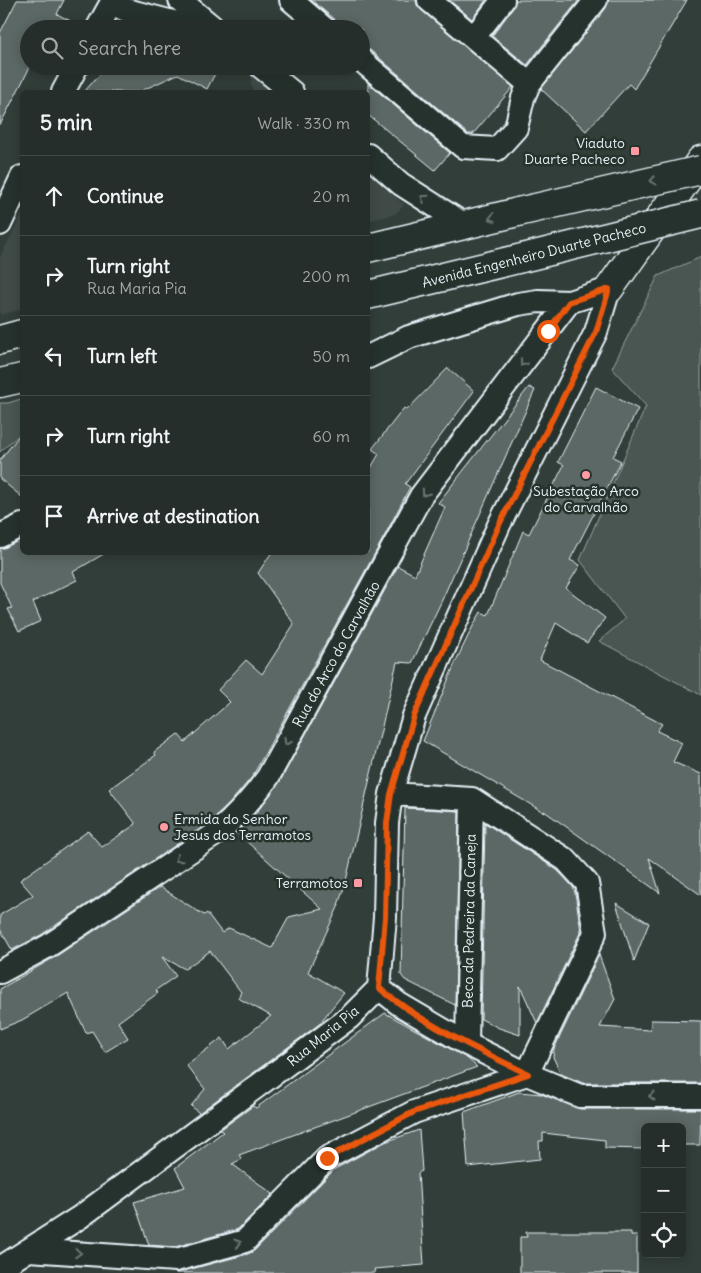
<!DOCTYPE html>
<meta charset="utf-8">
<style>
body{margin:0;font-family:Delius,sans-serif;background:#2e3633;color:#f1f3f6}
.controls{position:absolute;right:15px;bottom:15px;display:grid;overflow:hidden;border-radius:8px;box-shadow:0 2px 12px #0003}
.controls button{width:45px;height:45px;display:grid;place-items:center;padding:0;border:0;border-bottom:1px solid #424a47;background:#262e2b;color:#f1f3f6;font:25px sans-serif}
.stop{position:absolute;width:15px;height:15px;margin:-11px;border:4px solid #ea580c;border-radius:50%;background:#fff}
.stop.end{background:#ea580c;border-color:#fff;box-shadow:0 1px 5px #0008}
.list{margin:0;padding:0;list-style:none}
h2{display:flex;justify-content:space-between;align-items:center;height:65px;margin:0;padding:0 20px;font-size:21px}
h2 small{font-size:16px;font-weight:400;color:#a4a8a9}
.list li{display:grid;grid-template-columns:32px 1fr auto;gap:15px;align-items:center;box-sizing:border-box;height:80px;padding:0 20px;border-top:1px solid #424a47}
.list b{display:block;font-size:19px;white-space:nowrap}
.list p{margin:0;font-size:16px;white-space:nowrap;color:#a4a8a9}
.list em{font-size:16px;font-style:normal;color:#a4a8a9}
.icon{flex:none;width:28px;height:28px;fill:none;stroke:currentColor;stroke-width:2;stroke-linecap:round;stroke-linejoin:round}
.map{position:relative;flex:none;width:701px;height:1273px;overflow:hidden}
.search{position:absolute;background:#262e2b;box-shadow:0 2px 12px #0003;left:20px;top:20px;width:350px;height:55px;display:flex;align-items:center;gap:12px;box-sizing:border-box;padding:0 18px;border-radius:28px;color:#a4a8a9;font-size:19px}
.panel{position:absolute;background:#262e2b;box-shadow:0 2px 12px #0003;left:20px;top:90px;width:350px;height:465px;border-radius:8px}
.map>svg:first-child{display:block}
.built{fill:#3f4b46}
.green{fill:#495651;stroke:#98a4a4}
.building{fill:#5c6865;stroke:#e8f1f8}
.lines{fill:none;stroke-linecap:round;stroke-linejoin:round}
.street-casing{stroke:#e8f1f8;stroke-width:26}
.secondary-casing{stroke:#e8f1f8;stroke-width:31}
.highway-casing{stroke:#e8f1f8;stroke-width:31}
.street{stroke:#26332d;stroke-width:22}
.secondary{stroke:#26332d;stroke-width:28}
.highway{stroke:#26332d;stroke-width:28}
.highway-bridge-casing{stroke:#e8f1f8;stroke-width:31;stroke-linecap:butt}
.highway-bridge{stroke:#26332d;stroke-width:28}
.oneway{stroke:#6a7674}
.route{stroke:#ea580c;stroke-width:6}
.poi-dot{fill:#ff9aa2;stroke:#26332d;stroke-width:2}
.labels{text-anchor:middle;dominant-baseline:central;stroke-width:5;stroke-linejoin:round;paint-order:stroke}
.poi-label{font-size:14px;fill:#e8f1f8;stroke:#26332d;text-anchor:end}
.street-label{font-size:14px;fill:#e8f1f8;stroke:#26332d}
</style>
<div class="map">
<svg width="701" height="1273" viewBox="0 0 701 1273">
<rect width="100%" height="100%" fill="#323e39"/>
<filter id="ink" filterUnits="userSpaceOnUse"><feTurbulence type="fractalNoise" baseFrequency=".02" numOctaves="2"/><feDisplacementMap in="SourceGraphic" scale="10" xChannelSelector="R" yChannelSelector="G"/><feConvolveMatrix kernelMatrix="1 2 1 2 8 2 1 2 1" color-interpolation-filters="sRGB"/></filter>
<g filter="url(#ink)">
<path class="built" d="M251,73L274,92H249L253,89L251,84Z
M368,171L404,205L395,214L368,221Z
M22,215V309L0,315V257Z"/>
<path class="green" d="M701,257V695L599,641L625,619L580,560L646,406L612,368L658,276Z
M21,399L22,404V432L0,452V403H8Z"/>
<path class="building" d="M17,0H64L57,14L84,28L29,29V69L0,125V33Z
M311,0H416L417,5L421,10L513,87L473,134H468L370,50L361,47V29H338L334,19Z
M449,0H486L472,19Z
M516,0H579L527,65L492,36L513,8Z
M609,0H687L634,89L629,84L586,131L541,89L606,8Z
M107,66H219L207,89L178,74L145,89L141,92H84Z
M368,83L450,153L435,170L368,115Z
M448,368L474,391L405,484L410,487L385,535L252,777L229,804L209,823L41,935L12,950L0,929V915L33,895L20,880L88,831L102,847L136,824L109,789L156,755L154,752L178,734L185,742L230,702L218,690L246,660L262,674L294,624L258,573L272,552H368V473L379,454L372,449L404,408L407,410Z
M529,387L535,390L442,600L412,663L397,662L345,885L338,905H339L308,972L344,993L318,1025L199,1113L191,1106L205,1089L186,1065L222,1038L229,1049L271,1016L238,998L241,992L210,951L185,969L162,957L176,976L156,990L158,993L118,1022L128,1038L105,1052L92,1031L86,1033L68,993L22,1020L0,1029V989L55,957L160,887L204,915L207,913L222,933L229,928L272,948L289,917L322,909L237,833L260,808L279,783L398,566L415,575L445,507L438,503Z
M596,387L638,409L613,457L621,461L570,560L580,565L566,588L605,618L587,643L556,623L540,660L662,724L657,731L682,743L673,762L701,774V895L649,858L660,893L544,811L545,813L423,741L455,663L474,624L481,612L488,615L523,531L529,534L564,465L558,462Z
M22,432V497L0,479V460Z
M22,539V552H107L73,572L77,580L33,602L41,621L19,631L8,609L12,608L0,583V549Z
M405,808L459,811L455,1005L405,980L401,975Z
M485,823L557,870L573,887L575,893L581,931L537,1023L520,986V1035L499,1028L481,1019Z
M616,903L649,923L634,961Z
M599,955L615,999L600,1027L650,1030L651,1020L701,1021V1083H583L561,1074L553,1057L554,1049Z
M385,1013L467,1058L477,1067L239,1155L242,1159L232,1164L273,1194L238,1229L175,1247L149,1245L134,1202L185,1187L175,1168L223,1132L220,1130L253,1106L256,1108Z
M519,1092L541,1094L580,1109H701L700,1145H682V1127H645V1149L605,1148V1140L543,1133V1141H539L540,1159L468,1167L464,1112Z
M419,1130L422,1171L418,1173L424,1265L374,1269L375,1273H176L248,1254L254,1251L335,1169L385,1142Z
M526,1232H631V1236H637V1273H520V1237H527Z"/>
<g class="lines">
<defs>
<path id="street" d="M180,0L215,29
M291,0L325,29
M429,0L529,84
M111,3L126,10L200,29
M97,29L113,0
M474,37L503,0
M361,60L463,147L497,149L516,128L523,98L529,84L596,0
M260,66L292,92
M63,92L77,66
M368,155L401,184L465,225
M0,224L22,177
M368,357L409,337L518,304L538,301L569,302
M0,536L22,525
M391,794L472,799L566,860L587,883L595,933L527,1074
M0,972L48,946L217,833C237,816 253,798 268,777L421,496L569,302L609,289
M379,988L399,1004L467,1044L527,1074L580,1096H701
M467,1044L472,799
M29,1250L176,1260L245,1241L327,1158L414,1112L527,1074
M0,1268L80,1217L294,1059L349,1018L379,988L385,917L387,823L391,794L414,716L499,525L596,332L609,289"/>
<path id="secondary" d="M609,289L701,160"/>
<path id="highway" d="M368,248L518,212
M368,295L522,258
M0,340L22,334
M0,383L22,378"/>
</defs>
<use href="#street" class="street-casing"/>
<use href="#secondary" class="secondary-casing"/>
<use href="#highway" class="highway-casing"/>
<use href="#street" class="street"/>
<use href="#secondary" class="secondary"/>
<use href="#highway" class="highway"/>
<defs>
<path id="highway-bridge" d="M518,212L701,170
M522,258L701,214"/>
</defs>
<use href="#highway-bridge" class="highway-bridge-casing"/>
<use href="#highway-bridge" class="highway-bridge"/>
</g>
<defs><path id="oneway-chevron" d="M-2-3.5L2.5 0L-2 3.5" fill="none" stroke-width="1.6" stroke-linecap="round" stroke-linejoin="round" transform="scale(1.25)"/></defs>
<g class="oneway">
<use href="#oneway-chevron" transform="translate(653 181) rotate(167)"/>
<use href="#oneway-chevron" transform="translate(424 198) rotate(-147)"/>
<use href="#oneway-chevron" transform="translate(492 218) rotate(166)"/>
<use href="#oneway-chevron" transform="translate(523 363) rotate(127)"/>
<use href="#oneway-chevron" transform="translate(425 493) rotate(125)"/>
<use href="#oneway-chevron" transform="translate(287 742) rotate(119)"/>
<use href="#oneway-chevron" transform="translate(178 859) rotate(147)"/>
<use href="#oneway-chevron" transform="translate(652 1096) rotate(180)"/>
<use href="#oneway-chevron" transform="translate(238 1243) rotate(-17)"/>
<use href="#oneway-chevron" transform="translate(78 1253) rotate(4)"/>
</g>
</g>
<g class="lines" filter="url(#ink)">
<path class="route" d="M327,1158L414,1112L528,1074C476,1049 423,1024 379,988L385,917L387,823L391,794L414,716L499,525L596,332L609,289L569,302L548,331"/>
</g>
<g class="poi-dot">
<rect x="630" y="146" width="10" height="10" rx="2.5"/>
<circle cx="586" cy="475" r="5"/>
<circle cx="164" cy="827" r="5"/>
<rect x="353" y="878" width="10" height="10" rx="2.5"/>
</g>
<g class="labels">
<g class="poi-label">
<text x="625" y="143">Viaduto<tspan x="625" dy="16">Duarte Pacheco</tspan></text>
<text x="586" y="491" text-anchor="middle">Subestação Arco<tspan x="586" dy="16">do Carvalhão</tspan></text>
<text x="174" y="819" text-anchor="start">Ermida do Senhor<tspan x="174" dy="16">Jesus dos Terramotos</tspan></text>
<text x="348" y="883">Terramotos</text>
</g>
<g class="street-label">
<text transform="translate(534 255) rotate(-14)">Avenida Engenheiro Duarte Pacheco</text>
<text transform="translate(336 654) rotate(-61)">Rua do Arco do Carvalhão</text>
<text transform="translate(469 921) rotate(-89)">Beco da Pedreira da Caneja</text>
<text transform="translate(323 1036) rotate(-39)">Rua Maria Pia</text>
</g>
</g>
</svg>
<div class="controls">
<button>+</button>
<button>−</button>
<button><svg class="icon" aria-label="locate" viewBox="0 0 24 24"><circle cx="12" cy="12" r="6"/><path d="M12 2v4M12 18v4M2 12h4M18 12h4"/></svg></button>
</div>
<div class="stop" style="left:548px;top:331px"></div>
<div class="stop end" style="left:327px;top:1158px"></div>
<div class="search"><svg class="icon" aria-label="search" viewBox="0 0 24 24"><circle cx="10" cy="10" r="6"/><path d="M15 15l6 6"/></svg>Search here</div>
<section class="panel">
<h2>5 min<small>Walk · 330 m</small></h2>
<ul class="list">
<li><svg class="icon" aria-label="ahead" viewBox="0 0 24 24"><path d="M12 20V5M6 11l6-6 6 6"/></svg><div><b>Continue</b></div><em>20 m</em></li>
<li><svg class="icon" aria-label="right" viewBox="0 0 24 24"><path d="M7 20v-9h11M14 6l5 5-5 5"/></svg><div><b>Turn right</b><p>Rua Maria Pia</p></div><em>200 m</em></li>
<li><svg class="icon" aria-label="left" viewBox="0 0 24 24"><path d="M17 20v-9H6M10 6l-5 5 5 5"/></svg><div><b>Turn left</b></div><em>50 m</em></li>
<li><svg class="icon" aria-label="right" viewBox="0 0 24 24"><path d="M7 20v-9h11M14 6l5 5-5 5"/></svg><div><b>Turn right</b></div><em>60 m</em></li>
<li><svg class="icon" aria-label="arrive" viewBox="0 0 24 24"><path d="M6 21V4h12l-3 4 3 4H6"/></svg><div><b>Arrive at destination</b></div></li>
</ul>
</section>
</div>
